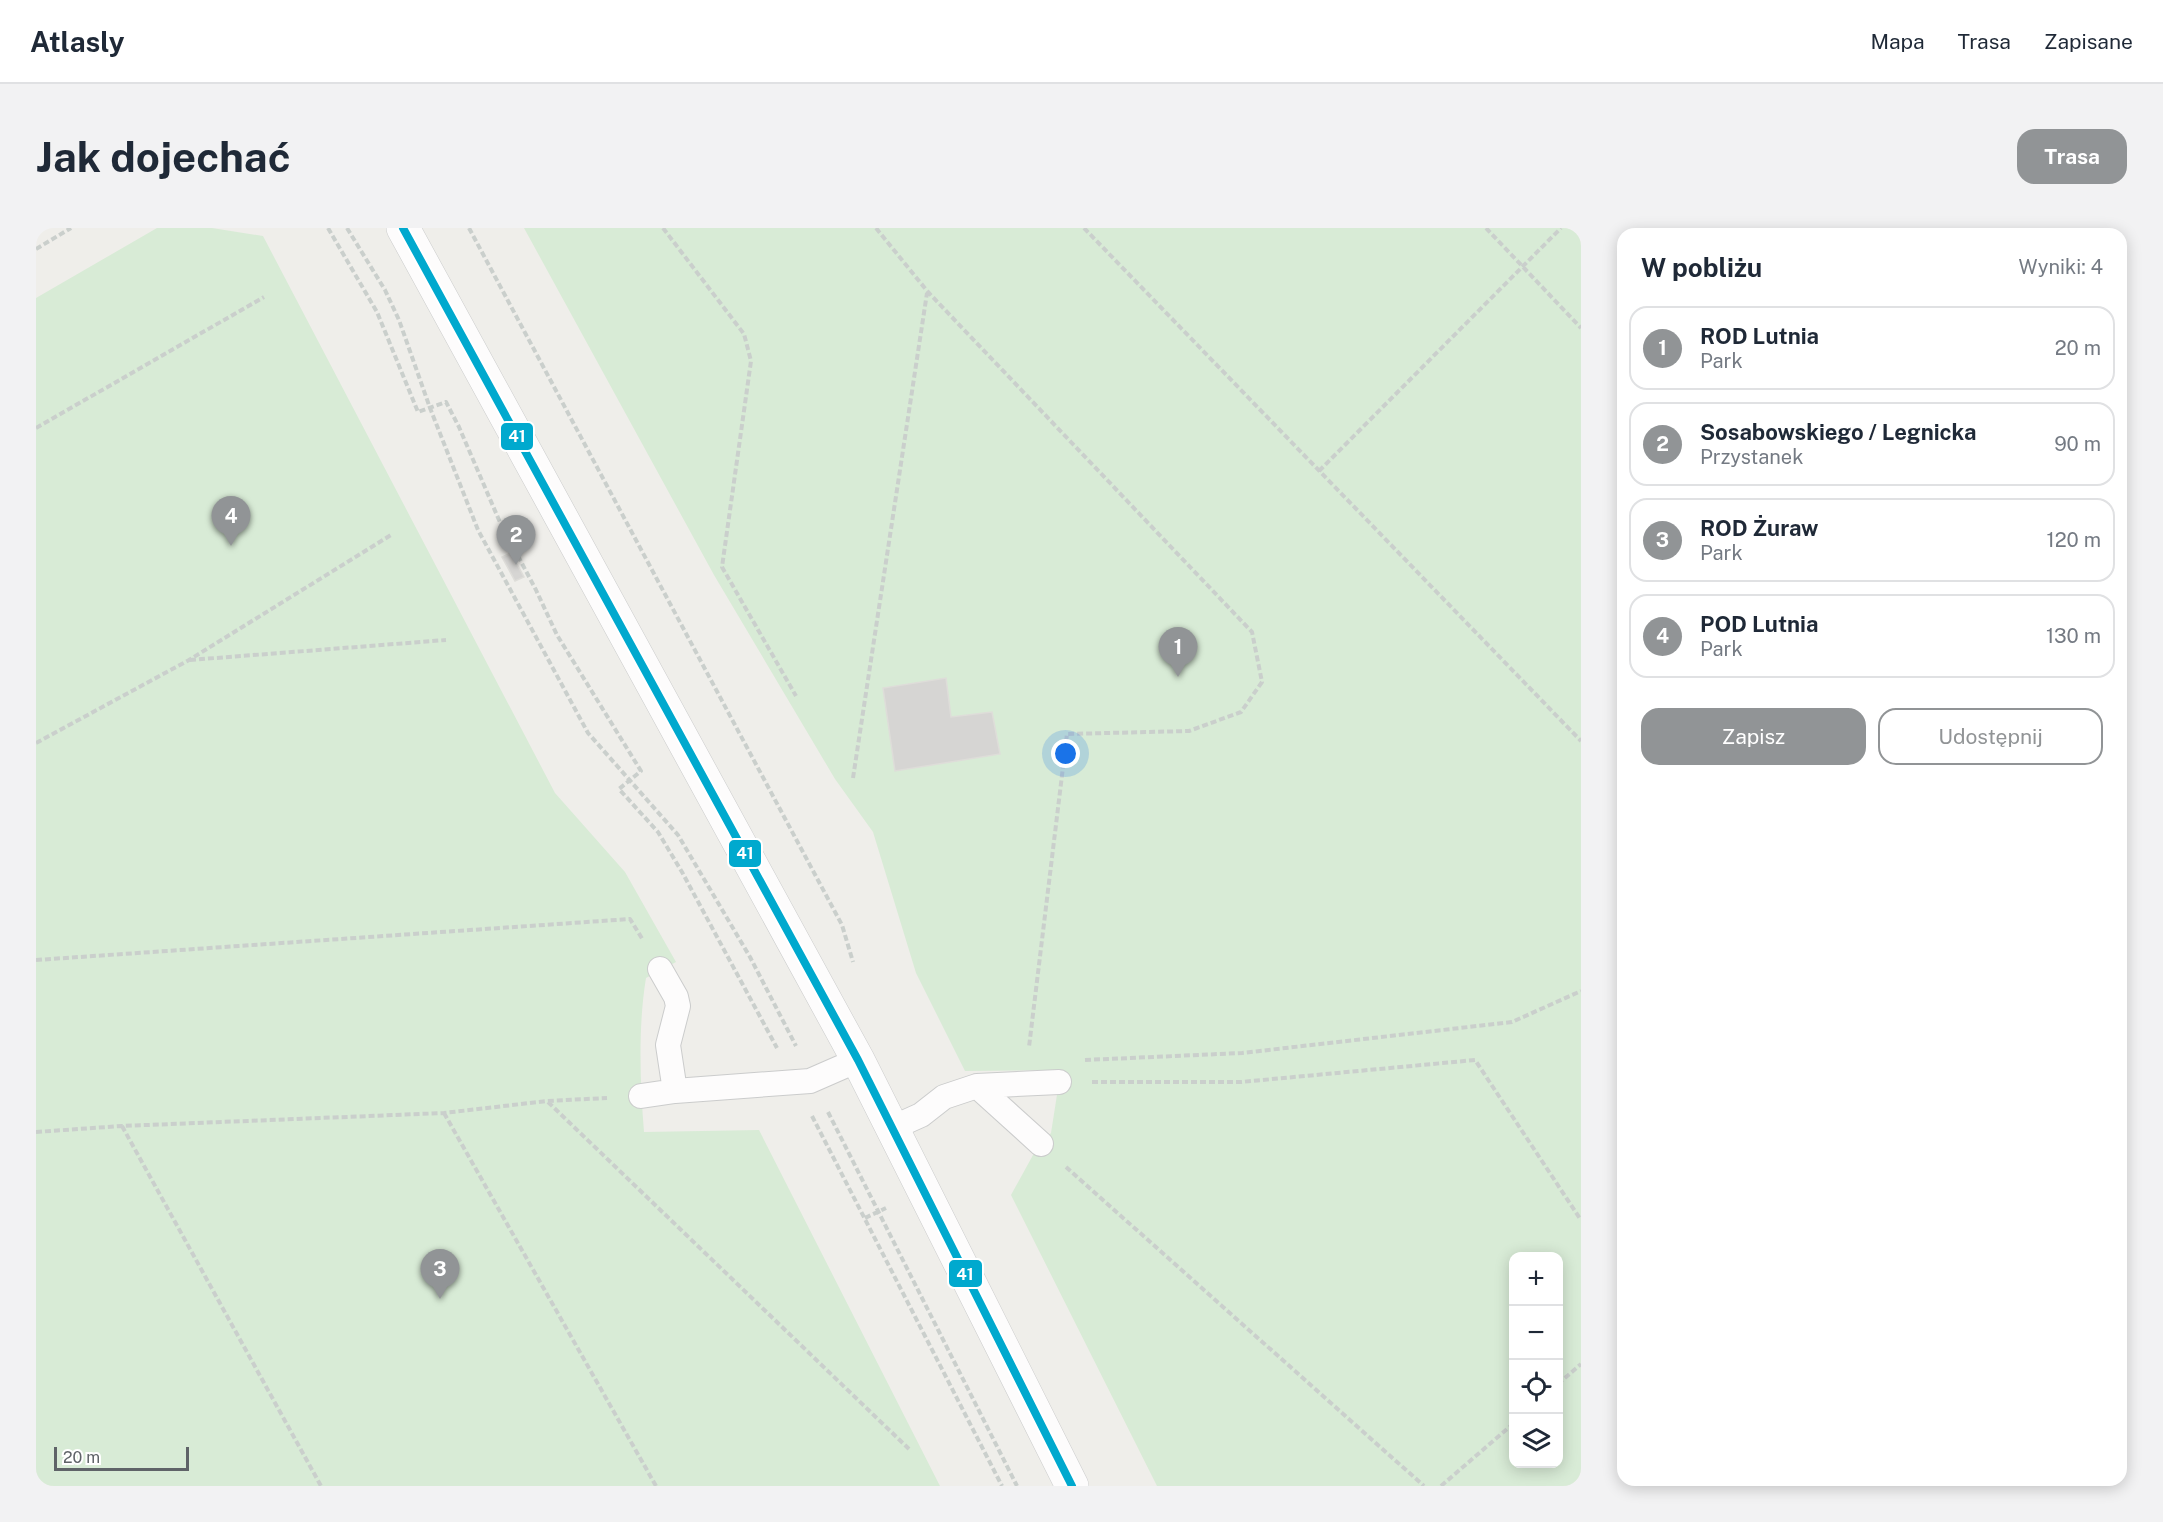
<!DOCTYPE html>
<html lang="pl">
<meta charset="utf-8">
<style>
body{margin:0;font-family:"Public Sans",sans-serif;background:#f2f2f3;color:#1f2937}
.controls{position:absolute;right:18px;bottom:18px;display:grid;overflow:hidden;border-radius:12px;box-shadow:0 3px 15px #0003}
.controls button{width:54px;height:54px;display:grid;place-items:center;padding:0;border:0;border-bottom:2px solid #e0e1e3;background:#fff;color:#1f2937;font:30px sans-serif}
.scale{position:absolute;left:18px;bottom:15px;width:135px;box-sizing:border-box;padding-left:6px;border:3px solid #5f6368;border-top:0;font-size:16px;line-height:21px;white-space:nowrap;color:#5f6368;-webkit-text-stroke:4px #fff;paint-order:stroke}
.you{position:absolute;left:1030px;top:526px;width:21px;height:21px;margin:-15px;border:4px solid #fff;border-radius:50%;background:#1a73e8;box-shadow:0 0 0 9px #1a73e833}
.badge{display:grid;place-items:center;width:39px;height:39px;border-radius:50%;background:#919496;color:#fff;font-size:20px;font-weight:700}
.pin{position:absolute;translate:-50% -50px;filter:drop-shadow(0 2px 3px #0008)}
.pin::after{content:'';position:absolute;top:32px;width:21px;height:18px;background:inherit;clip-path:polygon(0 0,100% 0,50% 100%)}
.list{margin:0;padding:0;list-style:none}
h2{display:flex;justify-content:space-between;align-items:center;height:78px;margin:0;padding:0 24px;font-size:26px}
h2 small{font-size:20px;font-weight:400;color:#747a83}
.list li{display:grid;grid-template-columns:39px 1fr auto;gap:18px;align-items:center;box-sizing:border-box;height:84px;margin:0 12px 12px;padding:0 12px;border:2px solid #e0e1e3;border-radius:18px}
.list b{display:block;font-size:22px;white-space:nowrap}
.list p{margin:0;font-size:20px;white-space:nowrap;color:#747a83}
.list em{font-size:20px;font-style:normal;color:#747a83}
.actions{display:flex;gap:12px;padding:18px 24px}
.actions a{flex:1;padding:14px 0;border:2px solid #919496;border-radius:18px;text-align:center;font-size:21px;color:#919496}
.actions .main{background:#919496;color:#fff}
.icon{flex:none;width:33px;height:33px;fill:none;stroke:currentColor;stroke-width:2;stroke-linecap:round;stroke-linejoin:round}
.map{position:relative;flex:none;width:1545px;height:1258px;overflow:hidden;border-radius:18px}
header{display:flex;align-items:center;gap:36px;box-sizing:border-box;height:84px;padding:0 30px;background:#fff;border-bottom:2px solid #e0e1e3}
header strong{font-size:28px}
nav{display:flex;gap:33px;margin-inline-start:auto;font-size:21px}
.intro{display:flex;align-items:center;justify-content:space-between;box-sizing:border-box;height:144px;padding:0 36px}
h1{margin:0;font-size:42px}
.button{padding:15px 27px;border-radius:18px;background:#919496;color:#fff;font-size:21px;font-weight:700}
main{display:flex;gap:36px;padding:0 36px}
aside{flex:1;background:#fff;border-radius:18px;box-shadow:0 3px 15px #0003}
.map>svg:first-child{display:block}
.green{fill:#d8ebd6;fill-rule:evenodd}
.building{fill:#d6d5d3;stroke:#deddd9;stroke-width:1.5}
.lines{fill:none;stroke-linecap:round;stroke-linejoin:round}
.service-casing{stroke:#cbcccc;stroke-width:26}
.tertiary-casing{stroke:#cbcccc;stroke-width:34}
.path{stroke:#cacfcc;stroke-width:4;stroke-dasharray:6 3;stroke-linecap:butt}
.service{stroke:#fdfcfc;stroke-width:24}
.tertiary{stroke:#fdfcfc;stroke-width:33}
.bus-1-casing{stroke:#fff;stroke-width:12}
.bus-1{stroke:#00a9ce;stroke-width:8}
.line-badge{stroke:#fff;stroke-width:2}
.badge-label{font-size:16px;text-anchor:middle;font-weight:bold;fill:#fff}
</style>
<header>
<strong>Atlasly</strong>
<nav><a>Mapa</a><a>Trasa</a><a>Zapisane</a></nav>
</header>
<div class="intro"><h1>Jak dojechać</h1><a class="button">Trasa</a></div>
<main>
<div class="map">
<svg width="1545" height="1258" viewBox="0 0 1545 1258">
<rect width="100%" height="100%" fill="#efeeea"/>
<path class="green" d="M121,0H176L227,8L519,565L589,644L640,734L610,750C602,798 604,855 608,904L723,902L904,1258H0V70Z
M488,0H1545V1258H1121L975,967L997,927L1015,905L1023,854L1022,842L929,843L880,745L837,604L799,551L678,347ZM1478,1028H1522V1236H1478Z"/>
<path class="building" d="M475,325L488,349L479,353L466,329Z
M910,450L915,489L956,484L964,526L859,543L847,460Z"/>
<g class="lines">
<defs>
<path id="service" d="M624,741L640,769L642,778L632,817L639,863
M941,858L1005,916
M605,868L639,863L774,853L822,832
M856,900L885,887L908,869L941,858L1023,854"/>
<path id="tertiary" d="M367,0L822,832L1036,1258"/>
</defs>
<use href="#service" class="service-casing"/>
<use href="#tertiary" class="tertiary-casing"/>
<path class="path" d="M292,0L341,84L382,184L410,174L423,199L463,292L500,362L521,407L605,543L583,561L622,604L646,644L741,820
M311,0L349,62L363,92L394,180L442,302L552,505L642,607L714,729L760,818
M433,0L806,697L817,734
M627,0L708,106L715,133L686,339L760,468
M840,0L892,64L1216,404L1226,454L1205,484L1153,503L1031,506L993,819
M1048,0L1545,513
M1450,0L1545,100
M0,21L35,0
M0,200L228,69
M1283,243L1525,0
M154,432L410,412
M0,515L153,432L355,307
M817,550L891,65
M0,732L594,691L607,712
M1049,832L1206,825L1476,794L1545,763
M1056,854H1205L1439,832L1545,992
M512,874L873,1221
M792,884L981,1258
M408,885L620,1258
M776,888L966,1258
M86,898L285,1258
M0,904L86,898L408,885L511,873L571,870
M1030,939L1388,1258
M829,990L850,980
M1522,1156L1545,1136
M1405,1258L1478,1195"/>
<use href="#service" class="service"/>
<use href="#tertiary" class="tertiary"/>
<defs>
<path id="bus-1" d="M367,0L822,832L1036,1258"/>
</defs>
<use href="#bus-1" class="bus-1-casing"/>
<use href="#bus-1" class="bus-1"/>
</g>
<g class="line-badge">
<rect x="464" y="194" width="34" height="29" rx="6" fill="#00a9ce"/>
<rect x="692" y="611" width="34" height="29" rx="6" fill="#00a9ce"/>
<rect x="912" y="1031" width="35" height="29" rx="6" fill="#00a9ce"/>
</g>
<g class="badge-label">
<text x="481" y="214">41</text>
<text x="709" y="631">41</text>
<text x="929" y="1052">41</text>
</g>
</svg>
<div class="controls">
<button>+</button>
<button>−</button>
<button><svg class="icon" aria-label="locate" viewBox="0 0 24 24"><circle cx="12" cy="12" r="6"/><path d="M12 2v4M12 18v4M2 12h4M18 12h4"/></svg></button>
<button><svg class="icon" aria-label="layers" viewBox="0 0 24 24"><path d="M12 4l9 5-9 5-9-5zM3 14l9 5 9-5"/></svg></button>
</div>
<div class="scale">20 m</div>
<div class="you"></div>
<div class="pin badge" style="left:1142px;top:449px">1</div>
<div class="pin badge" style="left:480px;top:337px">2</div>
<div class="pin badge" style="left:404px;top:1071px">3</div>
<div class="pin badge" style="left:195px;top:318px">4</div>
</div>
<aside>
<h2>W pobliżu<small>Wyniki: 4</small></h2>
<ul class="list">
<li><span class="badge">1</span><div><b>ROD Lutnia</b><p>Park</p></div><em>20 m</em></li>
<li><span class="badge">2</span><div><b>Sosabowskiego / Legnicka</b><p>Przystanek</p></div><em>90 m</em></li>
<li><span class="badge">3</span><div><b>ROD Żuraw</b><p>Park</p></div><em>120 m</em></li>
<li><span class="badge">4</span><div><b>POD Lutnia</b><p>Park</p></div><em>130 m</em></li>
</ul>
<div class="actions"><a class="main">Zapisz</a><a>Udostępnij</a></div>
</aside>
</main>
